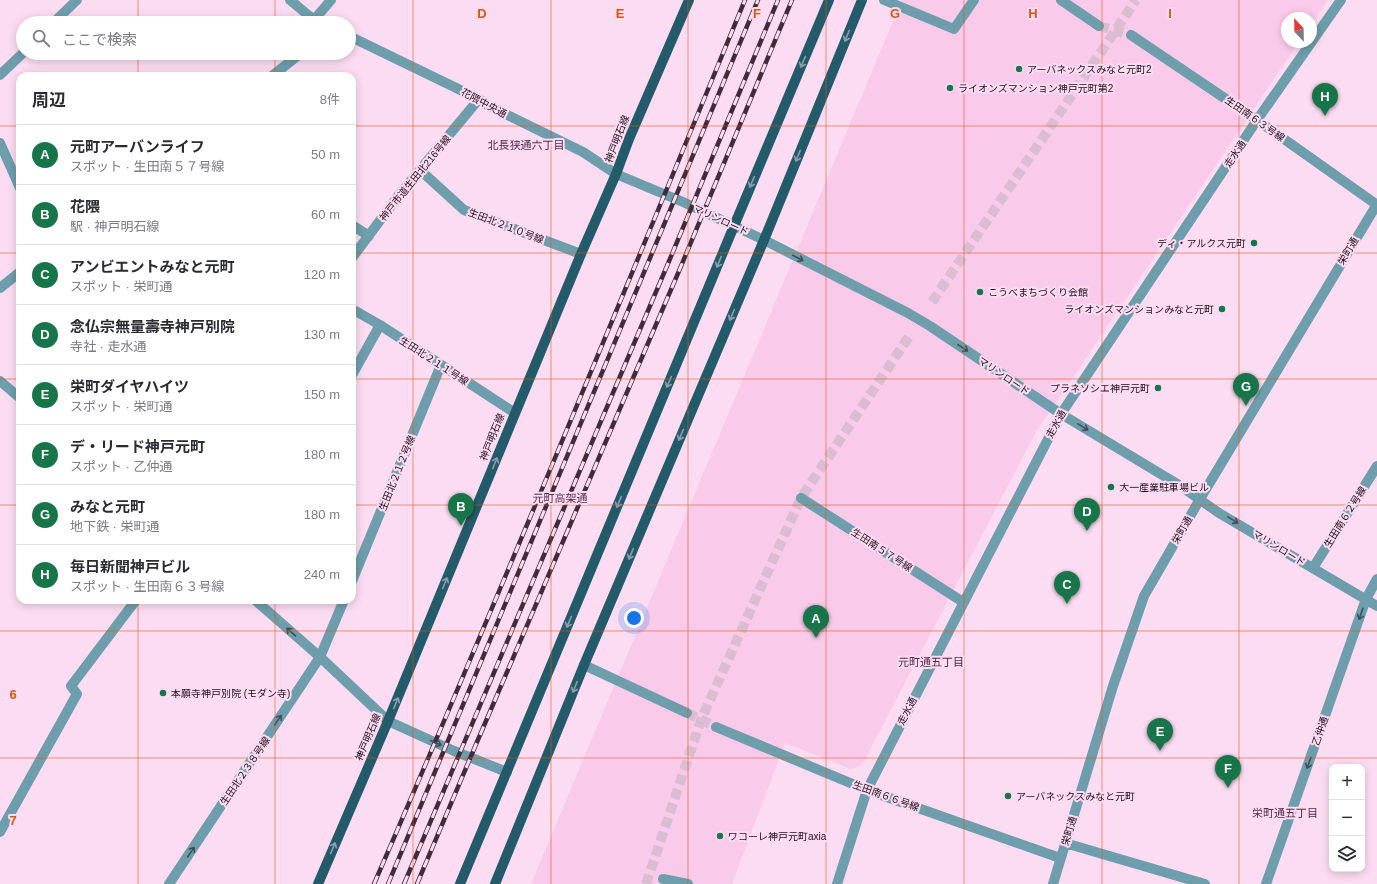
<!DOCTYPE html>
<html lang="ja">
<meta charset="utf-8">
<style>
body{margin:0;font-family:Helvetica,"Noto Sans JP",sans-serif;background:#f2f2f3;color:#2b2b33}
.controls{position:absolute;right:12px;bottom:12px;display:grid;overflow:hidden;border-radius:8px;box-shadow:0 2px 10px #0003}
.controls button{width:36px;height:36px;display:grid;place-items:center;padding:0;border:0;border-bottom:1px solid #e1e1e2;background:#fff;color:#2b2b33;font:20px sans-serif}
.compass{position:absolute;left:1281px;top:12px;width:36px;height:36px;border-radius:50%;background:#fff;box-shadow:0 2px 10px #0003;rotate:338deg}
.you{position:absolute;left:634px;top:618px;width:14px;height:14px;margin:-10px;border:3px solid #fff;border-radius:50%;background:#1a73e8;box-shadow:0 0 0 6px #1a73e833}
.badge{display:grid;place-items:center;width:26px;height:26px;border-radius:50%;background:#18754a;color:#fff;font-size:13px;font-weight:700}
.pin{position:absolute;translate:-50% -33px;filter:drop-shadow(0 1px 2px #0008)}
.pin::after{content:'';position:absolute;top:21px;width:14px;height:12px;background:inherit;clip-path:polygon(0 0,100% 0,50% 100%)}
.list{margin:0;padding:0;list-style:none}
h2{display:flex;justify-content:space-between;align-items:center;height:52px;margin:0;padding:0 16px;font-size:17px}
h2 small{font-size:13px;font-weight:400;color:#7c7c81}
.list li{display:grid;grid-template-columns:26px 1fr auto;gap:12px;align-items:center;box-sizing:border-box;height:60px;padding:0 16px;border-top:1px solid #e1e1e2}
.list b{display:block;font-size:15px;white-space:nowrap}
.list p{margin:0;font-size:13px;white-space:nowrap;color:#7c7c81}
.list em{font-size:13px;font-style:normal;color:#7c7c81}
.icon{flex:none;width:22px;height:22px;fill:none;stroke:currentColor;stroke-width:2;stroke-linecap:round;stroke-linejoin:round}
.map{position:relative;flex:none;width:1377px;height:884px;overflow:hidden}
.search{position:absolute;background:#fff;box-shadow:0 2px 10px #0003;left:16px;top:16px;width:340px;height:44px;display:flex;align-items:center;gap:10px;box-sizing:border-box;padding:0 14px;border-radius:22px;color:#7c7c81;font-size:15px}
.panel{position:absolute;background:#fff;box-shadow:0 2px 10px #0003;left:16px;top:72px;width:340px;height:532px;border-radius:12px}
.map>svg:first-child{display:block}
.built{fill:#facaeb}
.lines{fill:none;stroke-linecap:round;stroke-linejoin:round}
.minor-tunnel{stroke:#dbbdd2;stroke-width:10;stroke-dasharray:10 5;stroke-linecap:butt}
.minor{stroke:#6e9eac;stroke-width:10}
.major{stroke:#235b6a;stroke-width:10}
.rail-casing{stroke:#402c3a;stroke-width:4.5}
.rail{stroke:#fcdcf2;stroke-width:3;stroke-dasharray:9;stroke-linecap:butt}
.oneway{stroke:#909cae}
.oneway2{stroke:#434e5c}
.grid{fill:none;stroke:#de550d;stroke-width:1;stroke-opacity:0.55}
.poi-dot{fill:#18754a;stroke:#fcdcf2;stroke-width:1.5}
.labels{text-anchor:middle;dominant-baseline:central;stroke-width:4;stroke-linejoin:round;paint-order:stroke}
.poi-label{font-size:10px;fill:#1f0d1a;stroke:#fcdcf2;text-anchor:start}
.street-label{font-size:10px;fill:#1f0d1a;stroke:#fcdcf2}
.neighbourhood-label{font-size:11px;fill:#532a48;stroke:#fcdcf2}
.grid-label{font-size:13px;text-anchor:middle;font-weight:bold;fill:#de550d;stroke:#fcdcf2;stroke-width:4;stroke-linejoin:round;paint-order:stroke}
</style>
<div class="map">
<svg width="1377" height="884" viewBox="0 0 1377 884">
<rect width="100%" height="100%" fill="#fcdcf2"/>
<path class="built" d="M902,0H1328L1311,25V18H1287V42H1299L1036,432L862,765L851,769L785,743L732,884H531Z"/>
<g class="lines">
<path class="minor-tunnel" d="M1099,26L1131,35
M932,302L1136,0
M687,713L716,727
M646,884L701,720L801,498L910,335"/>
<path class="minor" d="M290,0L314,20L321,23
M884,0L954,29L974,0
M1061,0L1099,26
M314,20L331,0
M53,23L77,0
M1131,35L1257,120L1377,205
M349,36L479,99L487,105L583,152L616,174L683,202L764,240L908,313L930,326L1061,414L1179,485L1219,513L1377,606
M0,75L23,53
M272,76L301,53
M0,143L20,188
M420,170L464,210L581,254
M352,225L369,236
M352,258L399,195L479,99
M0,288L20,272
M352,309L380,325L515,413
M352,375L380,325
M0,381L20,398
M801,498L963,602
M1313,568L1377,466
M352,581L441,365
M255,600L320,657L388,721L454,751L507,772
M584,665L687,713
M716,727L867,790L1060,858
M0,832L77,694L71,686L136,600
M1065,843L1205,884
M663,879L688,884
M169,884L320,657L344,600
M837,884L867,790L1061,414L1257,120L1341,0
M1053,884L1113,686L1144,596L1200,499L1377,204
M1266,884L1366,599L1377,579"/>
<path class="major" d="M318,884L388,721L581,254L616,174L629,139L689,0
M460,884L734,226L829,0
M495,884L584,665L764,240L862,0"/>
<defs>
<path id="rail" d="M374,884C501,591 623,295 745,0
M388,884L758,0
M404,884L667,266L778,0
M417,884L477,742L679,271L792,0"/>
</defs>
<use href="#rail" class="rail-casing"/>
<use href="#rail" class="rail"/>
</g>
<defs><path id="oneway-shaft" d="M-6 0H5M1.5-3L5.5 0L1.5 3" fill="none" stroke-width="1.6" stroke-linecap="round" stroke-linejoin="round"/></defs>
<g class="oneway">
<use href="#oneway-shaft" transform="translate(847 36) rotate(112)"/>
<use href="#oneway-shaft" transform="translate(803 62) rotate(113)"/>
<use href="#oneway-shaft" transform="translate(798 156) rotate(112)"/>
<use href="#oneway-shaft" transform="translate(752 182) rotate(113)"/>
<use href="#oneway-shaft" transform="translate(719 262) rotate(112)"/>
<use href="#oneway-shaft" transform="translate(732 315) rotate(113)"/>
<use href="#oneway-shaft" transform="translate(669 382) rotate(113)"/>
<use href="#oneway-shaft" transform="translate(681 435) rotate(113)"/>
<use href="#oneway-shaft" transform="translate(495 463) rotate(-68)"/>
<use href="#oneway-shaft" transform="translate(619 502) rotate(113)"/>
<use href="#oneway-shaft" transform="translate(631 554) rotate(113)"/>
<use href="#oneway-shaft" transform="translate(445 583) rotate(-68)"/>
<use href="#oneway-shaft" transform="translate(569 622) rotate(113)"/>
<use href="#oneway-shaft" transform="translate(575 687) rotate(112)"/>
<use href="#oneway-shaft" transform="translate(396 703) rotate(-68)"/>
<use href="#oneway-shaft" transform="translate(333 848) rotate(-67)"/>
</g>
<g class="oneway2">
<use href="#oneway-shaft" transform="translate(798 258) rotate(27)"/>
<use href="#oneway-shaft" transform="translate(963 348) rotate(34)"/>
<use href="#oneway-shaft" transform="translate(1083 427) rotate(31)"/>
<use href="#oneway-shaft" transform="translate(1233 520) rotate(31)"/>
<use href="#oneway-shaft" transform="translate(1361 614) rotate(109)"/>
<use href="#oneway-shaft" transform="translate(291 632) rotate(-139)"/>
<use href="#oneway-shaft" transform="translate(278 720) rotate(-56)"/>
<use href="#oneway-shaft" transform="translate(436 743) rotate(24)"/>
<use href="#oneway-shaft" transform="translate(1309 763) rotate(109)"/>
<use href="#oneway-shaft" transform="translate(191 852) rotate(-56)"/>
</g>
<path class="grid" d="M138,0V23M275,0V23M413,0V884M551,0V884M688,0V884M826,0V884M964,0V884M1102,0V884M1239,0V884M138,53V76M275,53V76M0,126H20M352,126H1377M0,253H20M352,253H1377M0,379H20M352,379H1377M0,505H20M352,505H1377M138,600V884M275,600V884M0,631H1377M0,758H1377"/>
<g class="poi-dot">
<circle cx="1019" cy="69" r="4"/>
<circle cx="950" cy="88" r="4"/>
<circle cx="1254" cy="243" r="4"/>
<circle cx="980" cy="292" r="4"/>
<circle cx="1222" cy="309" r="4"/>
<circle cx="1158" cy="388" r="4"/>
<circle cx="1111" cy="487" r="4"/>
<circle cx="163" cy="693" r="4"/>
<circle cx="1008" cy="796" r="4"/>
<circle cx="720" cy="836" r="4"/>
</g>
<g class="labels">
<g class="poi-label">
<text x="1027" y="69">アーバネックスみなと元町2</text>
<text x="958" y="88">ライオンズマンション神戸元町第2</text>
<text x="1246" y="243" text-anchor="end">ディ・アルクス元町</text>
<text x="988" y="292">こうべまちづくり会館</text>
<text x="1214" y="309" text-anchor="end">ライオンズマンションみなと元町</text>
<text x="1150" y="388" text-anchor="end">プラネソシエ神戸元町</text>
<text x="1119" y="487">大一産業駐車場ビル</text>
<text x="171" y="693">本願寺神戸別院 (モダン寺)</text>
<text x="1016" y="796">アーバネックスみなと元町</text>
<text x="728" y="836">ワコーレ神戸元町axia</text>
</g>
<g class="street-label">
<text transform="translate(484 103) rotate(28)">花隈中央通</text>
<text transform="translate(1255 119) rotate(35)">生田南６３号線</text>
<text transform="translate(617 139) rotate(-69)">神戸明石線</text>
<text transform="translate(1235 154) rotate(-56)">走水通</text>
<text transform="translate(415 178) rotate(-51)">神戸市道生田北216号線</text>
<text transform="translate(721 220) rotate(25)">マリンロード</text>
<text transform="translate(506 226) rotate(21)">生田北２１０号線</text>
<text transform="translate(1348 251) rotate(-59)">栄町通</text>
<text transform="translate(434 361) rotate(33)">生田北２１１号線</text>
<text transform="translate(1004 376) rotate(34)">マリンロード</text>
<text transform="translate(1056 424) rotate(-61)">走水通</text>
<text transform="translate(492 437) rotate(-68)">神戸明石線</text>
<text transform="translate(397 473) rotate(-68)">生田北２１２号線</text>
<text transform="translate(1345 517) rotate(-58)">生田南６２号線</text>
<text transform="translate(1182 530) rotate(-60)">栄町通</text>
<text transform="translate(1279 548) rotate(31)">マリンロード</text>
<text transform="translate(882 550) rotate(33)">生田南５７号線</text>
<text transform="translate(907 711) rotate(-63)">走水通</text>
<text transform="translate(1320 731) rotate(-71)">乙仲通</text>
<text transform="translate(368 737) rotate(-67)">神戸明石線</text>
<text transform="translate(245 771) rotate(-56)">生田北２３８号線</text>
<text transform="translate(886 796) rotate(20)">生田南６６号線</text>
<text transform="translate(1069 831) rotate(-73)">栄町通</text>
</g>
<g class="neighbourhood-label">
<text x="526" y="145">北長狭通六丁目</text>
<text x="560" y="498">元町高架通</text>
<text x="931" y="662">元町通五丁目</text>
<text x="1285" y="813">栄町通五丁目</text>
</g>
</g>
<g class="grid-label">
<text x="482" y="18">D</text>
<text x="620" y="18">E</text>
<text x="757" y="18">F</text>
<text x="895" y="18">G</text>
<text x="1033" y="18">H</text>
<text x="1170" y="18">I</text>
<text x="13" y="699">6</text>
<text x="13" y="825">7</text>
</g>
</svg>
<div class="controls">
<button>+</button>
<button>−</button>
<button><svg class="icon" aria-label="layers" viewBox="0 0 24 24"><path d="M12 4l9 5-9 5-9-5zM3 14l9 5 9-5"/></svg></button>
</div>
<svg class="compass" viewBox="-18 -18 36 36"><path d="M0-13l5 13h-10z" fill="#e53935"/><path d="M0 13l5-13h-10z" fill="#7c7c81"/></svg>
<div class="you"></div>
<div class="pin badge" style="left:816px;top:638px">A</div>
<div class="pin badge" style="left:461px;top:526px">B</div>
<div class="pin badge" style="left:1067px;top:604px">C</div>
<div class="pin badge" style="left:1087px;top:531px">D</div>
<div class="pin badge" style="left:1160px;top:751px">E</div>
<div class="pin badge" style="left:1228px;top:788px">F</div>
<div class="pin badge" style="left:1246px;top:406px">G</div>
<div class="pin badge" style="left:1325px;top:116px">H</div>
<div class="search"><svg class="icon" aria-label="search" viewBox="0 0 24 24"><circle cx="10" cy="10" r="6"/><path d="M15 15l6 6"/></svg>ここで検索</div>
<section class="panel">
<h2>周辺<small>8件</small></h2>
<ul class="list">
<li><span class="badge">A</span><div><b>元町アーバンライフ</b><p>スポット · 生田南５７号線</p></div><em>50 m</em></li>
<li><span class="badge">B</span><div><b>花隈</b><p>駅 · 神戸明石線</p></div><em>60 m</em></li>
<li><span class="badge">C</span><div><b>アンビエントみなと元町</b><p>スポット · 栄町通</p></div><em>120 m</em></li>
<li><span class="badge">D</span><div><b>念仏宗無量壽寺神戸別院</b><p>寺社 · 走水通</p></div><em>130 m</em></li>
<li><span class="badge">E</span><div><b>栄町ダイヤハイツ</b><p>スポット · 栄町通</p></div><em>150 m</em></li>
<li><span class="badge">F</span><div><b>デ・リード神戸元町</b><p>スポット · 乙仲通</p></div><em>180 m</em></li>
<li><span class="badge">G</span><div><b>みなと元町</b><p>地下鉄 · 栄町通</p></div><em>180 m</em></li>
<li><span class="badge">H</span><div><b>毎日新聞神戸ビル</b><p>スポット · 生田南６３号線</p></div><em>240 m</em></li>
</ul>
</section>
</div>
